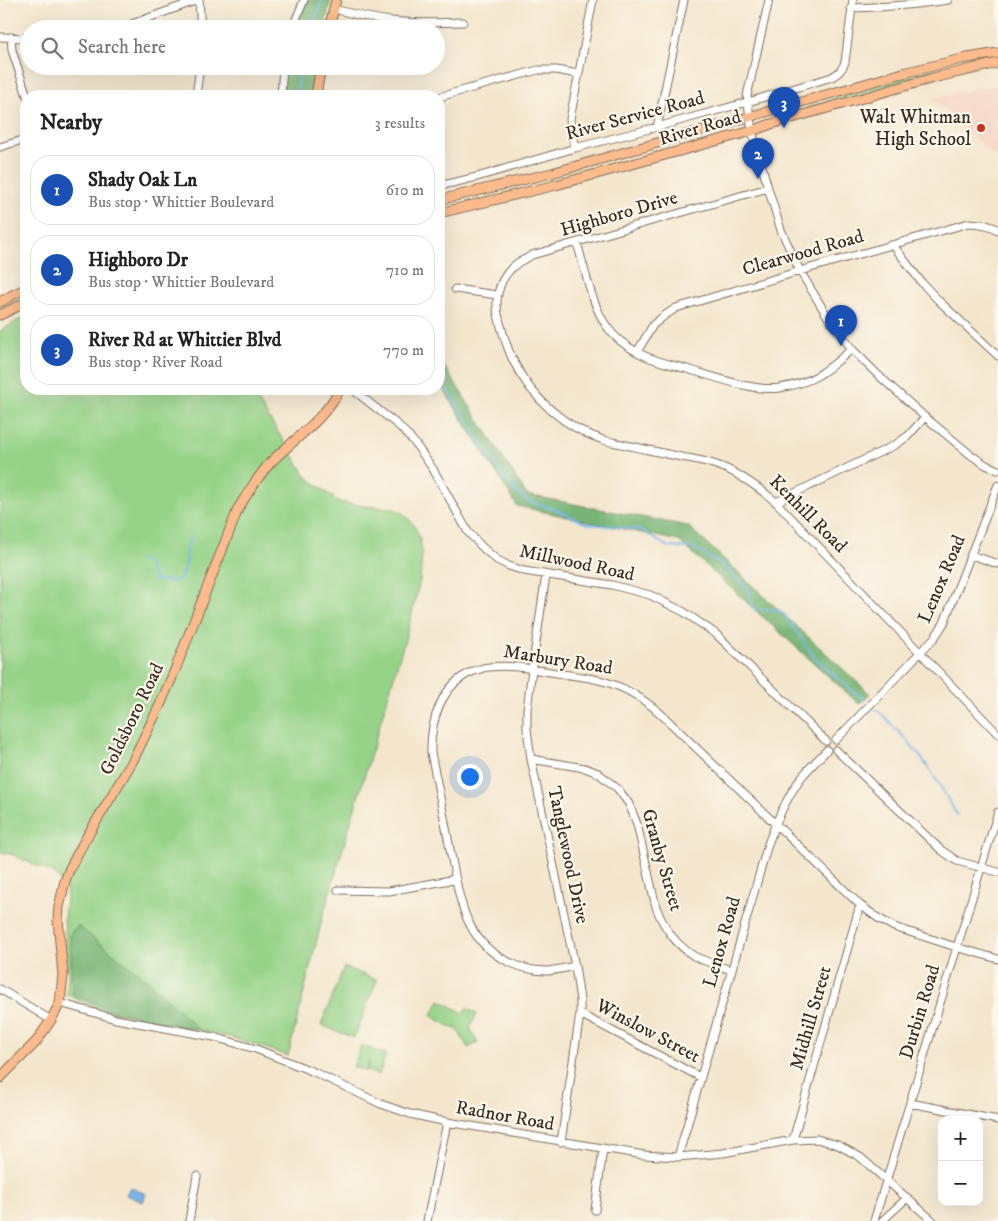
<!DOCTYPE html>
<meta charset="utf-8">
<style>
body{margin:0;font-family:"IM FELL DW Pica",serif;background:#f6f6f6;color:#222}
.controls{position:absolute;right:15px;bottom:15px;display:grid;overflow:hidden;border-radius:10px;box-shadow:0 5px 20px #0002}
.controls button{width:45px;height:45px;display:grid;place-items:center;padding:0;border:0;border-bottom:1px solid #e0e0e0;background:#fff;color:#222;font:25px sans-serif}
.you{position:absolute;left:469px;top:776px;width:18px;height:18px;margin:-12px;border:4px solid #fff;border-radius:50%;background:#1a73e8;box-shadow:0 0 0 8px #1a73e833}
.badge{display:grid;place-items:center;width:32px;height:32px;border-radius:50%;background:#c8321e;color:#fff;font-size:16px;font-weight:700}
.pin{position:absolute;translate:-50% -41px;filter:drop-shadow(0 1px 2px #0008)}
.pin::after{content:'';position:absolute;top:26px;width:18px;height:15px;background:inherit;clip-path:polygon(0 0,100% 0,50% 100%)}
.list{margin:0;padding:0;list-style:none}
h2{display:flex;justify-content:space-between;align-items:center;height:65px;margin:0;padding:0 20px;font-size:21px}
h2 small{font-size:16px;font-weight:400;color:#767676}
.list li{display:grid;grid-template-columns:32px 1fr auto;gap:15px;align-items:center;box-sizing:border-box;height:70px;margin:0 10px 10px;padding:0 10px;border:1px solid #e0e0e0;border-radius:20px}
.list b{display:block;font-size:19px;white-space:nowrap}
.list p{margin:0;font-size:16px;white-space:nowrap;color:#767676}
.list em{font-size:16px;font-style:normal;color:#767676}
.icon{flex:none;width:28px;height:28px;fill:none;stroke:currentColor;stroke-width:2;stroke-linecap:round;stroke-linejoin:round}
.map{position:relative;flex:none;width:998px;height:1221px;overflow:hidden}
.search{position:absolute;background:#fff;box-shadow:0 5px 20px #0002;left:20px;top:20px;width:425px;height:55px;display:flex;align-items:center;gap:12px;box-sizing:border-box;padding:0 18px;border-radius:28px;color:#767676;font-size:19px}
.panel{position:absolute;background:#fff;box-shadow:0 5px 20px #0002;left:20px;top:90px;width:425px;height:305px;border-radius:20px}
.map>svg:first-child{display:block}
.built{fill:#f5d3c1}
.green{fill:#96d388;stroke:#687e53}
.forest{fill:#78b574;stroke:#5a7049}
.water{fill:#78b6eb;stroke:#5a7084}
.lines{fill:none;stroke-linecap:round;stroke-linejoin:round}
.stream{stroke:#78b6eb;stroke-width:2}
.minor-casing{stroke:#7c6c5b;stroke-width:9}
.major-casing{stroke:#7c6c5b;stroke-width:11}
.minor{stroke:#fff;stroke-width:7}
.major{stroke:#fbbb8c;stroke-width:9}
.poi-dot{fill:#c8321e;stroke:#fbf7ec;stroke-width:2}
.labels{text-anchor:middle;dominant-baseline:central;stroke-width:4.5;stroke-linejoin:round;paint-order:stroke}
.street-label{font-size:19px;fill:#3b2a1e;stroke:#fbf7ec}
.poi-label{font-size:19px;fill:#3b2a1e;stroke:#fbf7ec;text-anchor:end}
</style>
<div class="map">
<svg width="998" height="1221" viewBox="0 0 998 1221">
<rect width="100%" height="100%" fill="#fbf7ec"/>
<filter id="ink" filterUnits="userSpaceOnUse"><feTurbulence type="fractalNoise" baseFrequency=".02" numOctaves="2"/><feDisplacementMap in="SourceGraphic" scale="10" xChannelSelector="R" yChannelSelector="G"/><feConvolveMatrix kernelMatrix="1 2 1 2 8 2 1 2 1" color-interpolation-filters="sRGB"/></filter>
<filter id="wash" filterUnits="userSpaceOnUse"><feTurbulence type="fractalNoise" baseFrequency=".0096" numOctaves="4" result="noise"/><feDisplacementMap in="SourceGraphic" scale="20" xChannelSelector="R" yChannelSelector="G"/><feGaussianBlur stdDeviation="1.12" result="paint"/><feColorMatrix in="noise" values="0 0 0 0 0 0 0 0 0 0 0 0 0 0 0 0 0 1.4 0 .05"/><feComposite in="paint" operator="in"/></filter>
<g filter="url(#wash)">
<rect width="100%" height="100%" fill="#f4e6cd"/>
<path class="built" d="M998,85V159L932,98Z"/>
<path class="green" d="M998,56V60L807,110L806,109L848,94L925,72Z
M26,316V389H250L307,477L339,502L364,506L392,508L404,514L414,525L420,539L422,553L420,580L408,629L322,919L288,1056L245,1041L208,1032L170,1025L98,1009L67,995L68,977L64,918L67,890L56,875L53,873L11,854L0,852V331Z
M344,967L377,980L354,1038L321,1025Z
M440,1000L463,1013L466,1008L477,1014L470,1028L478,1043L468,1048L456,1027L455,1029L431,1016Z
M361,1046L386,1054L379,1075L367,1071L369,1062L366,1071L353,1067Z"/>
<path class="forest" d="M304,0H331L324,29H292Z
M283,66H314L311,96H281Z
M439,363L444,366L527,495L688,526L870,694L859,704L679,541L517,506L439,382Z
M78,926L145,978L174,1005L199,1030L112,1011L72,994L70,933Z"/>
<path class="water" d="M130,1187L146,1194L143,1202L126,1195Z"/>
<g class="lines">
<path class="stream" d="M312,29L322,0
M296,96V91L299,80L300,66
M439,377L506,481L513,486L516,492L528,501L557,510L585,523L641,530L668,547L694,548L726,567V568L733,574V576C739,580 747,586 750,594C752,602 749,602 755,609L779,610L785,615L813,656L835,676L865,700
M139,559C156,566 147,572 156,581L163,580L175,582L180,579L187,562L186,549L192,536
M875,709C885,715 890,724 898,731C923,755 940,785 957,815"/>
</g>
</g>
<g filter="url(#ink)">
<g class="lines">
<defs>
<path id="minor" d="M199,0L201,29
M769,0L747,96L752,131L768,188L781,230L800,271L829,319L852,349L877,374L925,417L971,455L986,465L998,470
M851,8C884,7 916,5 948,0
M334,9C353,14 372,19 392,21C416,24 440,23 463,22
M118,29L198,0
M292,29L304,0
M0,37L29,38
M11,37L12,50L27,96
M196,96L200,66
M281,96L283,66
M439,97L538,70H556L578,74
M657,127L684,0
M0,147L26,139
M575,148L572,134L570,119L593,0
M439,186L477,177L575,148L657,127L748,102L832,77C839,73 842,70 845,62L853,0
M768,188L532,255C528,258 523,260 519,262C500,275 493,298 499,319C503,334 507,349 514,362C531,398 566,428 603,440C611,442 618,443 626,445C644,449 663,453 681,457C695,459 709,462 722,467C742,475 759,488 776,502L998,734
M577,243C585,269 592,307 608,328C615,338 626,346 637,352C652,361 671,364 687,369C713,376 753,392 780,388C815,382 826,371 852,349
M893,245L922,283L938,300L998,356
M455,289L497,295
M637,352L653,325L664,316L676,308L800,271L969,223C980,224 989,224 998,230
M352,389L399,426L414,442L433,469L468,532L483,548L497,560L509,566L524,571L612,585L650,595L684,612L716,634L826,741
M776,502L895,445L908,436L925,417
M971,555L998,564
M546,575L532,669L527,710V729L531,759L575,966L580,1000V1014L561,1142
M836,740L935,637L944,623L998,485
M836,750L941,850L957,861L998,872
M531,759L585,768L598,773L618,789L629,804L637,824L656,907C663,926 676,945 694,956C706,962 719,966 731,970
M338,890L389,891L456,879
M575,966C566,968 557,970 548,971C536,971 522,968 511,963C464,943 460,899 451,855C445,821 438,787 431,753C430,721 441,684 474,671C479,670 484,667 489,667C512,664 535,670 557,673C573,676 590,677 606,682C627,688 645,700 661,714L860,905L878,918L894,927L956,947L998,959
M0,989L51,1020
M60,1003L116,1019L214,1037L256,1049L314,1072L381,1104L410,1114L447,1122L644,1155L678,1157L723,1153L793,1140L817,1139L838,1145L860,1157L933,1221
M580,1014L700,1077
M910,1103L998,1120
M793,1140L860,905
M678,1157L768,844C776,821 786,799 800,779C808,769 818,759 827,750
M595,1210L603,1149
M189,1221L197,1176
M427,1221L447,1122
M874,1221L998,812
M882,1221L907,1198"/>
<path id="major" d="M329,29L336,0
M317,96V89L321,66
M439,200L552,173L903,73L962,59L998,53
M439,213L556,185L752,131L771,124L933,78L998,63
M0,302L16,293L26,289
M0,315L26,302
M0,1078L36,1042L51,1020L60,1003L63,975L58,920L59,907L65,881L70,868L85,840L132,762L160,705L175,670L238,509C248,492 258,476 271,462C296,437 323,421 340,389"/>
</defs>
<use href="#minor" class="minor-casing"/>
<use href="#major" class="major-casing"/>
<use href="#minor" class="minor"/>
<use href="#major" class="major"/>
</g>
</g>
<circle class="poi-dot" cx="981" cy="128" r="5"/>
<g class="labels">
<g class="street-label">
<text transform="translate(635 116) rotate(-15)">River Service Road</text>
<text transform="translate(700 128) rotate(-16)">River Road</text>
<text transform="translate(619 214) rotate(-16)">Highboro Drive</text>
<text transform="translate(803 253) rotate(-16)">Clearwood Road</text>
<text transform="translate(808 514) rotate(45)">Kenhill Road</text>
<text transform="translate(577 563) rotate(12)">Millwood Road</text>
<text transform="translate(942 579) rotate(-67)">Lenox Road</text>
<text transform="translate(558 660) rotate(9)">Marbury Road</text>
<text transform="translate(132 719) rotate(-64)">Goldsboro Road</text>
<text transform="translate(568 855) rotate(78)">Tanglewood Drive</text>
<text transform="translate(662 860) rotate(74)">Granby Street</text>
<text transform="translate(722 942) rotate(-74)">Lenox Road</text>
<text transform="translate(920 1012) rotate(-73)">Durbin Road</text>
<text transform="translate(811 1018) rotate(-74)">Midhill Street</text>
<text transform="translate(648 1031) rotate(28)">Winslow Street</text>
<text transform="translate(505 1116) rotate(10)">Radnor Road</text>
</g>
<g class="poi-label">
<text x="971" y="117">Walt Whitman<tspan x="971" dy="22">High School</tspan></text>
</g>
</g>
</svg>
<div class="controls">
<button>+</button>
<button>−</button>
</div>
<div class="you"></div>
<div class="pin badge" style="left:841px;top:346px;background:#1a4fb4">1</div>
<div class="pin badge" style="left:758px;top:179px;background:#1a4fb4">2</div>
<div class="pin badge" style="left:784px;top:128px;background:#1a4fb4">3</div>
<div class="search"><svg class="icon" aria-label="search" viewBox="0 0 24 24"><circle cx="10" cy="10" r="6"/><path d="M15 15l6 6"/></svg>Search here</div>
<section class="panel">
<h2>Nearby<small>3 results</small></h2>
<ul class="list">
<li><span class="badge" style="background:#1a4fb4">1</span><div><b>Shady Oak Ln</b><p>Bus stop · Whittier Boulevard</p></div><em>610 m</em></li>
<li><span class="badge" style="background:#1a4fb4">2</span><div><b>Highboro Dr</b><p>Bus stop · Whittier Boulevard</p></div><em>710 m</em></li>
<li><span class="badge" style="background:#1a4fb4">3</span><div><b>River Rd at Whittier Blvd</b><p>Bus stop · River Road</p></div><em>770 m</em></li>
</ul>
</section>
</div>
